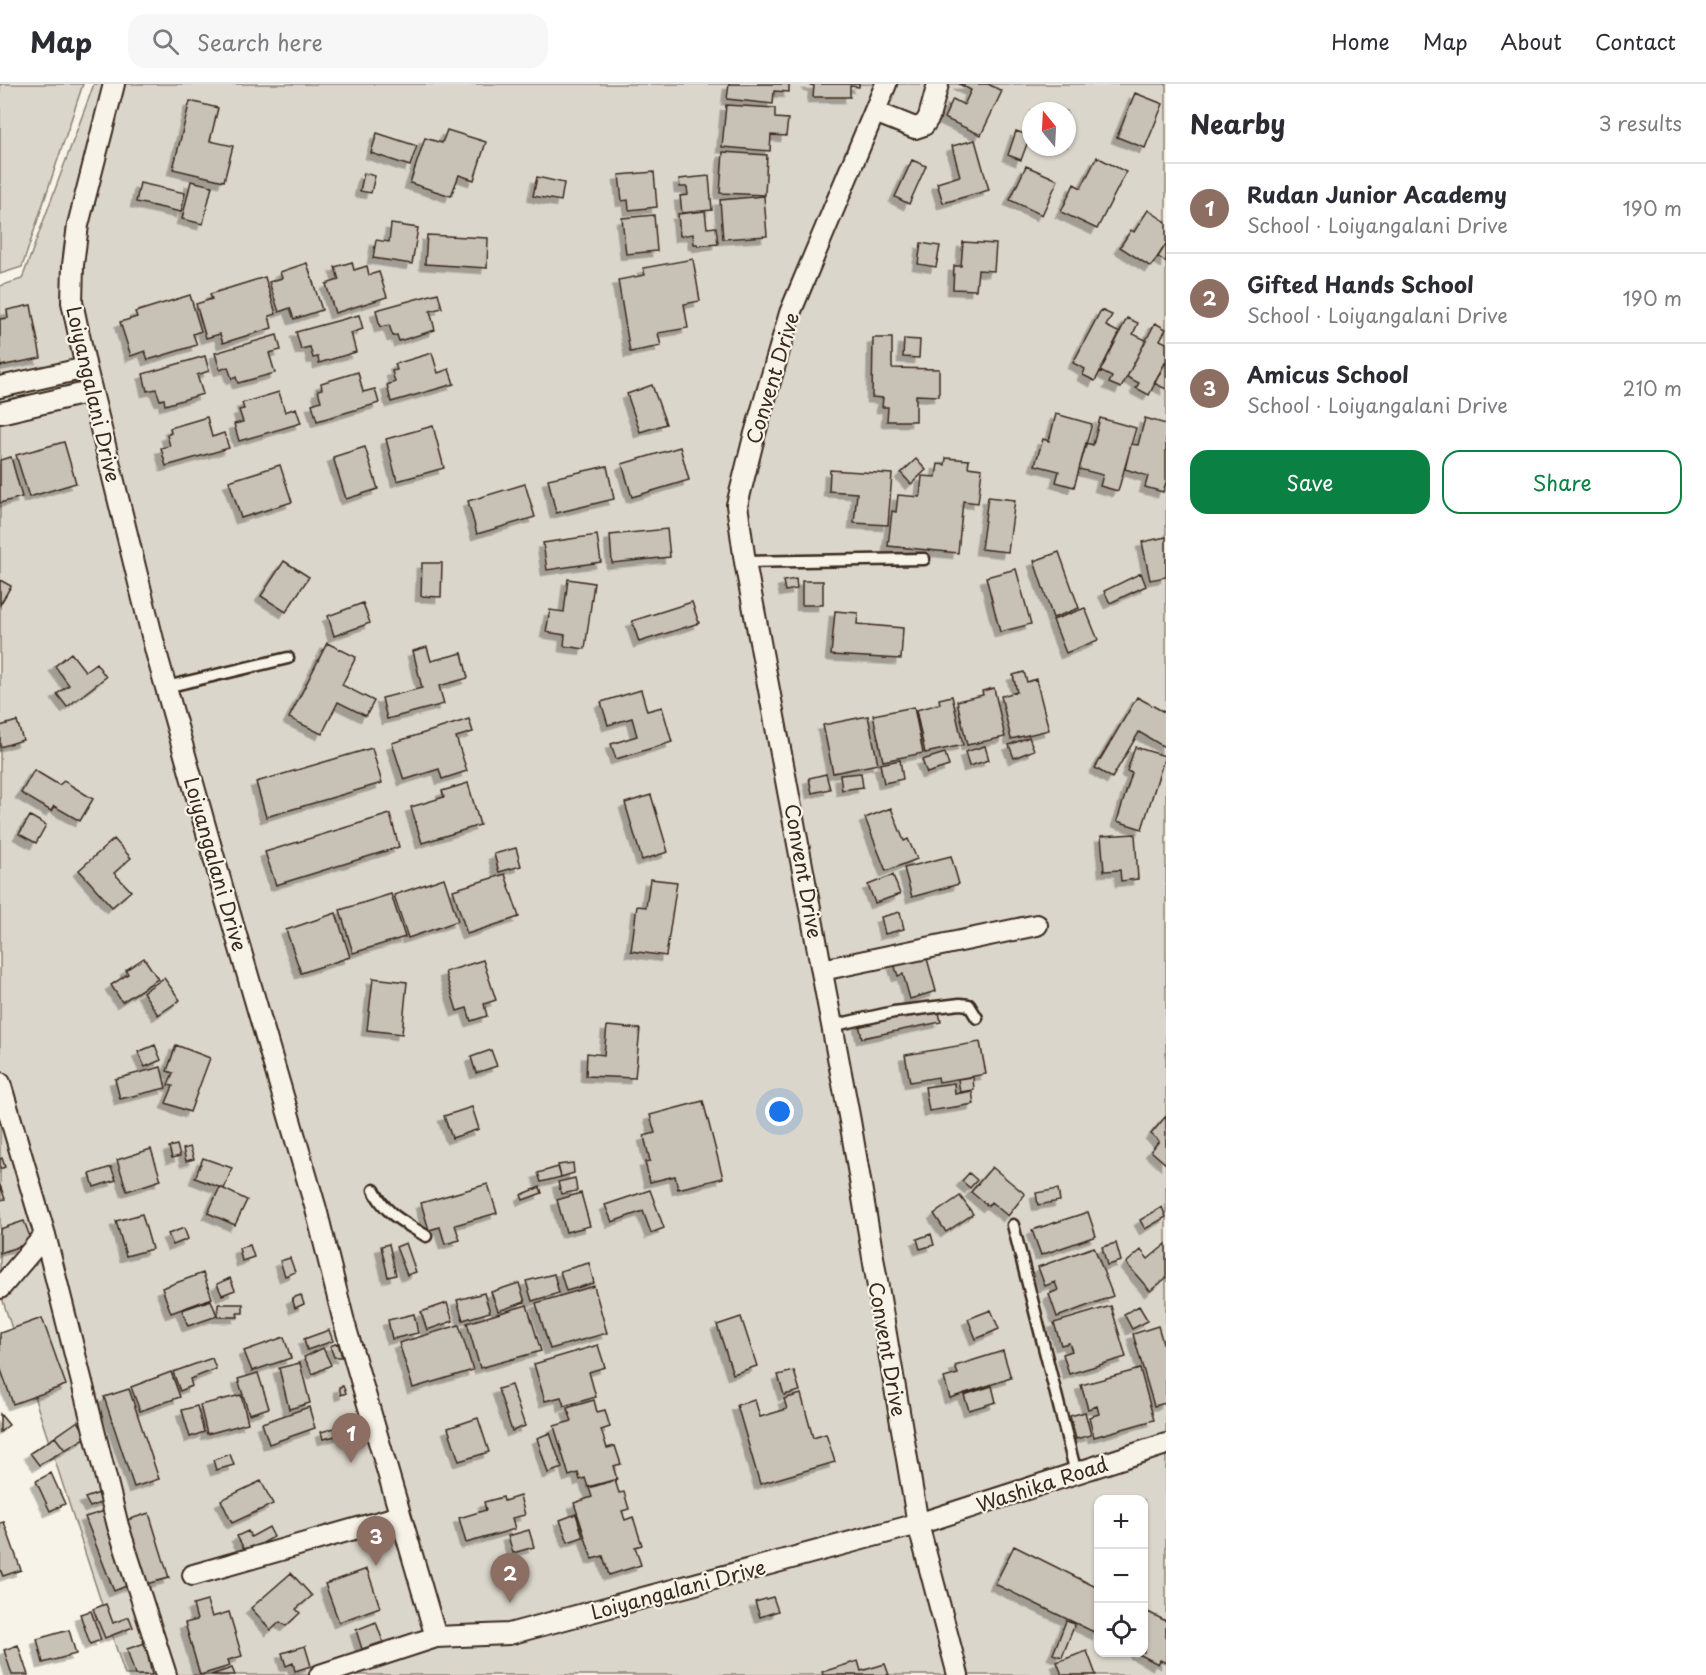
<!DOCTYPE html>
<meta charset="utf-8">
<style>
body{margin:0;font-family:"Playpen Sans",sans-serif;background:#f7f7f7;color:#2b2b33}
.controls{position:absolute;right:18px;bottom:18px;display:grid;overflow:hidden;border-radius:12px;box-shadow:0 2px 4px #0004}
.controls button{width:54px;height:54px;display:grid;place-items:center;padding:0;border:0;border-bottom:2px solid #e1e1e2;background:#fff;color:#2b2b33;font:30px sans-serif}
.compass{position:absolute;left:1022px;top:18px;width:54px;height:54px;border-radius:50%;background:#fff;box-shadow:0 2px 4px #0004;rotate:342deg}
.you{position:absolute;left:780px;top:1028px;width:21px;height:21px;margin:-15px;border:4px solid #fff;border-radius:50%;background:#1a73e8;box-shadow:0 0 0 9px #1a73e833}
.badge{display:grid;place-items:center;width:39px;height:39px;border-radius:50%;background:#0b8043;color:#fff;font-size:20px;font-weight:700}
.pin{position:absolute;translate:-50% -50px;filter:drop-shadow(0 2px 3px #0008)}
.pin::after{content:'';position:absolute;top:32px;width:21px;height:18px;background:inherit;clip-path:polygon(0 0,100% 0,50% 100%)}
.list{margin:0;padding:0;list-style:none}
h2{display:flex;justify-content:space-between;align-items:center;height:78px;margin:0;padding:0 24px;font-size:26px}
h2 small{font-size:20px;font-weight:400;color:#7c7c81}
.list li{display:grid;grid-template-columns:39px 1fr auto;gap:18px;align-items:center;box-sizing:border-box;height:90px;padding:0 24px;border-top:2px solid #e1e1e2}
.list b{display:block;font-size:22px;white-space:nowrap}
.list p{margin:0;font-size:20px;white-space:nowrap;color:#7c7c81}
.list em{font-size:20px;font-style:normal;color:#7c7c81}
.actions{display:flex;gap:12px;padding:18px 24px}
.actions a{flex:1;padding:14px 0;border:2px solid #0b8043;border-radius:18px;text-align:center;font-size:21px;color:#0b8043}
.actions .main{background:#0b8043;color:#fff}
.icon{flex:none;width:33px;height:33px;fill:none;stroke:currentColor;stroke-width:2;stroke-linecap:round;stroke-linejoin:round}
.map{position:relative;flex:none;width:1166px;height:1591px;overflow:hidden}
header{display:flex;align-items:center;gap:36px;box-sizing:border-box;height:84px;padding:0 30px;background:#fff;border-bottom:2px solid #e1e1e2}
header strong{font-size:28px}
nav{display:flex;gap:33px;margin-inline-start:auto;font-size:21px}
.search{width:420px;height:54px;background:#f7f7f7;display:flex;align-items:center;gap:15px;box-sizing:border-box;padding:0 21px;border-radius:18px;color:#7c7c81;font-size:22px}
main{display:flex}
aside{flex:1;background:#fff}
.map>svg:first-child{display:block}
.green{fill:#dbd6cb;stroke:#8b8074;stroke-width:1.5;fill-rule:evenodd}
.building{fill:#c8c1b6;stroke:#3b2a1e;stroke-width:1.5;filter:url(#shadow)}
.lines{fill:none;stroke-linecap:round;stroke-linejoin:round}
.lane-casing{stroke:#3b2a1e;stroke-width:15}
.street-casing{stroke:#3b2a1e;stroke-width:24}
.lane{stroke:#f7f3e8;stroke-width:10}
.street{stroke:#f7f3e8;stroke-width:20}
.labels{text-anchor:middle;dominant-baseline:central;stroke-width:4.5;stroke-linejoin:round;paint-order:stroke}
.street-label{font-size:20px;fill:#3b2a1e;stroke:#f7f3e8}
</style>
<header>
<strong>Map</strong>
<div class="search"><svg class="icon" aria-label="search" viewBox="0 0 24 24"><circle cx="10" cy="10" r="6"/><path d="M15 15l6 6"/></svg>Search here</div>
<nav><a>Home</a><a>Map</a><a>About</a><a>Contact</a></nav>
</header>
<main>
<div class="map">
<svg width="1166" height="1591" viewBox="0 0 1166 1591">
<defs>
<filter id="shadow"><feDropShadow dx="-5.5" dy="5.5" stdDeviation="0" flood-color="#0004"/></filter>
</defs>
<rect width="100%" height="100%" fill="#f7f3e8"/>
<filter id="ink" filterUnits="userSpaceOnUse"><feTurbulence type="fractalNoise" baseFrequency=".0167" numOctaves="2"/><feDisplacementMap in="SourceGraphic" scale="12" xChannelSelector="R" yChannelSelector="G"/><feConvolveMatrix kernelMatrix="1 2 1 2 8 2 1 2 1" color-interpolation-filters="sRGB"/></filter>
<g filter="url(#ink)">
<path class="green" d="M0,0H83L22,183L0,190Z
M94,0H1166V1591H125L0,1208V202L22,195ZM1031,27H1067V63H1031ZM1098,1416H1144V1568H1098Z"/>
<path class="building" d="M729,0H789V8L774,7L773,20L727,15Z
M807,0H859V3L850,2V13H813L814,2Z
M959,0H988L1002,7L981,51L944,34L953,15L964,21L971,6Z
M1135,9L1163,20L1145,64L1117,53Z
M190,17L218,24L210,57L233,62L224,97L173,85Z
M726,21L775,24V34L788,35L786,52L771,51L770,67L722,63Z
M447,46L486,58L474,96L459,91L451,112L410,99L425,54L442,59Z
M1016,47L1030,52L1021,76L1008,71Z
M377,49L417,62L410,82L371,69Z
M975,56L989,106L943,119L937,99L960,92L952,62Z
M723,68L767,71L765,111L720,109Z
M1097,73L1126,88L1097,145L1061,128L1074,100L1081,104Z
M912,76L926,82L909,120L895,113Z
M1026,82L1058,96L1042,131L1010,116Z
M654,88L657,123L629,126L628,116L622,117L619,91Z
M364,89L375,92L371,109L360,107Z
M709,92L712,126L682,129L680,112L688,111L687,103H680L679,95Z
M537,93L564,99L561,117L533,112Z
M191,97L212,102L203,140L182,135Z
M140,99L185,109L181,128L136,118Z
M764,112L767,152L723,155L720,116Z
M1148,126L1166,138V160L1151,183L1120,163L1131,146L1134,148Z
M705,127L707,144L716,143L718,160L698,162L697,160H694L693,150L680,152L678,130Z
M654,131L657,167L626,170L622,134Z
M391,140L418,144L412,180L373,174L376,156L389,158Z
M427,151L488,154L487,184L425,180Z
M963,158L996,160L994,187L978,186L976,206L953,205L954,182H961Z
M921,159L940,162L936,183L918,180Z
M1166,160V178L1158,173Z
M693,175L700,217L684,220L688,244L658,249L661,262L630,268L618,196L645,191L643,184Z
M352,178L354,186L367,182L369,191L379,188L387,213L335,229L326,200L339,196L335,183Z
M307,179L322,226L294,235L290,224L279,228L269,198L282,194L280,188Z
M265,193L276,230L269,232L272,244L223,259L220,250L206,254L196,220L212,215L210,210Z
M438,209L442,224L430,227L435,246L399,257L397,251L393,252L389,241L380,243L376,226Z
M190,211L201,247L193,250L197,261L148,276L145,267L131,272L120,238L137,233L135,228Z
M31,221L41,274L0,282V235L8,234L7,226Z
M1101,226L1112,231L1106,242L1120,249L1095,297L1083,291L1085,285L1073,279Z
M359,231L363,245L351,249L356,268L319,279L318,273L313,274L310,263L301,265L296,248Z
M1127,234L1138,239L1133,250L1146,256L1121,304L1109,299L1112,293L1100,287Z
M1155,239L1166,245L1160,256L1166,259V277L1149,311L1136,304L1139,299L1127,293Z
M277,251L281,266L269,269L275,289L238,299L236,293L232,295L228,283L220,286L215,269Z
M873,254H892V284L939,285V312L916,311V337H887L888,323H882L883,314L872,313Z
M904,255L920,256L919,274L903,273Z
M432,269L438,289L449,285L454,300L391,318L387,301L395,298L392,287L397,286L395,280Z
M205,272L209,287L197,291L203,310L165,321L164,315L160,316L156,305L147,307L143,290Z
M1166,277V305L1154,299Z
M358,288L363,308L375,305L379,319L317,337L312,320L321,317L318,306L322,305L321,299Z
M652,301L666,340L640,348L627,310Z
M279,308L285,328L296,324L301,339L239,357L234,340L243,338L239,326L244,325L242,319Z
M1056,330L1092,340L1074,403L1056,398L1059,387L1035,381L1043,355L1049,357Z
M207,333L212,353L224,349L229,364L166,382L161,364L170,362L167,351L171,349L170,344Z
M1100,334L1136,344L1118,407L1100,402L1103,391L1079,385L1086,359L1093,361Z
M1145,334L1166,340V398L1163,408L1145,403L1148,392L1125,385L1131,360L1138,361Z
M433,342L444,384L397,397L386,355Z
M64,358L76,399L29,413L16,371Z
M365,363L378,405L346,415L333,373Z
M680,363L689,396L632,413L622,380Z
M11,373L22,413L0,419V376Z
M946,374L969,376L968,383L982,385L978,419L963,417L958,469L888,462L892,427L896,428L898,411L920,413L922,392L936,393L938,380L945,381Z
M916,375L926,386L911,400L901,389Z
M280,381L292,418L241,434L229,397Z
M607,382L614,415L556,429L548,395Z
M830,386L892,390L888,441L854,439L857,409L829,407Z
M525,400L535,433L477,450L468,417Z
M988,413L1015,416L1008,468L981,465Z
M667,445L670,473L612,479L610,451Z
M597,451L601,478L547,486L543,459Z
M1166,453V493L1150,496L1142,458Z
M1059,468L1079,524L1053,534L1034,477Z
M284,477L309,493L286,528L261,512Z
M422,479H442L441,513L421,512Z
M1016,485L1031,540L1000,548L986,493Z
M1141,489L1146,502L1110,519L1104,507Z
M568,495L594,499L585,565L564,562L565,551L546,548L550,526L564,528Z
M796,495L797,505L785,507L783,497Z
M0,496L11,502L0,521Z
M802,497H823V521H802Z
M692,518L699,539L639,558L632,537Z
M363,519L370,539L334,552L328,532Z
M1085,524L1098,556L1066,569L1053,536Z
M835,527L858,529L857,540L903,544L901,575L831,571Z
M327,559L356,573L342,601L374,617L366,632L338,618L322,650L289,634Z
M427,563L431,577L462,569L468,594L439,602L444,620L387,635L382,614L422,604L413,567Z
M71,569L85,587L96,579L106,593L67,623L57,610L69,601L55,582Z
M1024,588L1027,598L1036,595L1049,646L1011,655L1001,612L1017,608L1013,591Z
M994,604L1005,653L967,661L957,617L983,611L982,607Z
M641,606L647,627L662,623L672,658L616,675L611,660L637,652L632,634L608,641L601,618Z
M952,612L963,661L925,669L916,626L940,620L939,615Z
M1137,613L1166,629V664L1139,648L1112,694L1095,684Z
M914,623L923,669L883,677L873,631Z
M868,632L878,680L833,689L823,641Z
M469,635L473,648L456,653L467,687L442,695L439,685L404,696L392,659Z
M17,637L23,656L0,663V642Z
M1029,653L1034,666L1014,674L1009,661Z
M985,662L989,676L969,682L965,668Z
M1135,663L1165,672L1142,745L1117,737L1132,689L1127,687Z
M372,664L382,699L266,733L256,698Z
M945,669L949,682L927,689L922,676Z
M900,676L903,695L884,699L880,680Z
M34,686L59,701L64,697L93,715L80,737L54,722L51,727L21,709Z
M861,689L863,703L842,706L840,691Z
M826,690L830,705L812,709L809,694Z
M468,699L480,741L422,759L411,723L444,713L442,707Z
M651,711L668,768L642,776L625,719Z
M891,724L904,757L908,755L917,775L886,787L865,734Z
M390,730L399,763L276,801L265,768Z
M30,732L46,741L36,759L19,750Z
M1135,750L1138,795L1121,797L1120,786L1104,787L1101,752Z
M114,755L131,774L114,789L131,807L112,823L79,786Z
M516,764L521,782L499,788L494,770Z
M951,772L959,800L912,813L904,784Z
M505,790L519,833L467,850L453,806Z
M893,791L900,810L875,819L868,801Z
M444,794L458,837L408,854L394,811Z
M650,795L677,798L666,872L631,867L637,822L646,823Z
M391,810L405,853L353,869L340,826Z
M900,828L904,845L885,850L881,833Z
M336,829L350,873L301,889L286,846Z
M926,871L936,907L910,915L903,890L898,892L894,880Z
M144,874L158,895L122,918L111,901L128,890L126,886Z
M483,876L496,916L484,920L487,932L471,937L467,924L457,927L445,888Z
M164,894L180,916L158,931L143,908Z
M373,894L407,898L402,950L367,946Z
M938,923L941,938L862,954L859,940Z
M607,942L640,945L635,994L586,992L587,969L604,971Z
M980,958L986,990L939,998L938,993L910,998L905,971Z
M155,961L161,976L145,983L138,968Z
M176,961L210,974L190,1028L166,1019L173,1002L168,1001L173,989L167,987Z
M491,966L497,982L476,989L471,973Z
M161,983L166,1004L120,1015L115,995Z
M973,993L974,1006L960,1008L958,995Z
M954,999L955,1010L972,1007L974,1020L929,1027L925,1003Z
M703,1017L723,1094L678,1105L675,1092L650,1098L645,1078L650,1077L644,1052L655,1049L650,1031Z
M472,1023L479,1045L452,1054L444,1032Z
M1166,1032V1080L1151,1067L1159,1057L1151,1050Z
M177,1061L180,1072L172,1074L169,1063Z
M190,1063L194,1075L186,1077L183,1065Z
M151,1065L161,1096L127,1107L117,1076Z
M2,1074L5,1083L0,1085V1075Z
M203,1074L232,1084L224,1105L195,1094Z
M573,1079L574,1089L561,1093L558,1081Z
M111,1083L116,1096L94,1103L90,1090Z
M558,1083L561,1093L541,1098L538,1089Z
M992,1083L1025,1110L1008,1132L991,1118L988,1122L971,1108Z
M969,1089L977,1096L970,1104L962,1097Z
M575,1094L577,1107L561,1110L558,1098Z
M488,1100L497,1129L455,1141L460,1156L445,1160L440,1143L429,1146L421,1119Z
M0,1101L5,1115L0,1116Z
M220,1103L247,1116L235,1141L208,1129Z
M540,1103L542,1109L523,1116L521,1111Z
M1058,1105L1060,1117L1038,1121L1036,1109Z
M650,1106L664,1144L651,1149L643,1127L612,1138L605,1121Z
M581,1109L590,1142L566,1148L557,1116Z
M960,1112L973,1130L946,1148L934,1130Z
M1162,1123L1166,1133L1145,1145L1140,1136Z
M1088,1128L1096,1152L1041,1171L1032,1146Z
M142,1130L152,1165L126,1172L116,1137Z
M24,1137L32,1158L0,1169V1145Z
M184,1144L188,1155L173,1161L168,1150Z
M931,1150L934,1161L920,1165L917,1155Z
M406,1159L416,1188L407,1191L396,1163Z
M1116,1159L1121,1177L1107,1181L1102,1163Z
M389,1160L396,1191L388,1193L381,1162Z
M1166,1160V1194L1150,1207L1126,1179L1141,1166L1148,1175Z
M250,1161L254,1173L242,1177L239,1164Z
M1094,1163L1113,1212L1057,1233L1049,1210L1058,1206L1055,1198L1045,1202L1038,1183Z
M290,1174L295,1188L285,1192L280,1177Z
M589,1179L594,1199L566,1207L560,1187Z
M203,1189L212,1214L171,1229L162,1204Z
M554,1190L559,1209L532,1217L526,1197Z
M230,1194L235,1206L222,1211L217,1200Z
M519,1199L525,1218L498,1227L491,1208Z
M594,1202L607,1249L550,1265L536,1219Z
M484,1209L490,1228L463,1236L457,1216Z
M301,1211L304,1220L295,1224L292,1214Z
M211,1216L217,1232L188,1242L182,1226Z
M447,1219L453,1237L427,1246L421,1228Z
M218,1220H243V1229H237L238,1233H218Z
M527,1221L541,1267L480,1284L467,1239Z
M1111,1222L1126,1273L1069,1290L1063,1270L1072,1267L1069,1259L1061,1261L1054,1239Z
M1139,1222L1148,1237L1132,1245L1124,1230Z
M991,1226L999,1245L976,1255L968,1235Z
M414,1230L418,1249L392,1255L388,1236Z
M741,1233L757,1282L733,1290L717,1241Z
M42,1234L66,1301L13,1320L0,1283V1249Z
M459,1241L473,1286L413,1304L399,1259Z
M1158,1242L1166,1269V1319L1154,1322L1133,1250Z
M329,1246L333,1257L307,1266L304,1255Z
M284,1253L291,1274L252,1287L244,1267Z
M338,1259L342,1273H334L330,1262Z
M598,1261L605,1283L589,1288L596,1313L564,1322L561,1313L545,1317L534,1280Z
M323,1264L331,1281L313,1290L304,1273Z
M1003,1267L1011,1294L950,1314L944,1294L958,1290L955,1282Z
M212,1274L216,1285L190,1295L192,1302L180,1307L173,1288Z
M300,1279L310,1319L289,1325L279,1284Z
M1140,1285L1154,1336L1094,1353L1089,1333L1099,1330L1097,1322L1088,1325L1081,1301Z
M794,1287L800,1307L784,1311L778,1291Z
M171,1288L180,1313L140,1327L131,1303Z
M258,1289L269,1324L249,1330L238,1295Z
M511,1301L525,1342L512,1347L498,1305Z
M343,1302L346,1309L341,1311L339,1303Z
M992,1302L996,1318L969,1326L964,1311Z
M129,1305L159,1395L134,1403L104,1313Z
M801,1310L813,1354L826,1350L835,1378L760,1400L737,1321L755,1316L760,1333L787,1325L784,1315Z
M241,1311L248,1339L207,1350L200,1321Z
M594,1316L597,1328L605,1326L610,1343L601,1346L607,1364L615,1362L621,1380L613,1382L617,1395L588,1403L585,1394L580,1396L578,1389L569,1392L554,1342L572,1337L567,1324Z
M197,1322L204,1348L190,1353L182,1326Z
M309,1323L315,1344L269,1360L262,1339Z
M1085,1328L1091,1351L1076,1355L1070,1332Z
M0,1330L9,1341L0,1348Z
M478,1334L489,1368L459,1377L448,1344Z
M78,1337L87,1353L65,1366L55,1353Z
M342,1342L344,1350L323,1355L321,1348Z
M550,1349L562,1384L548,1389L537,1354Z
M55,1353L65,1366L39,1381L30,1369Z
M230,1370L234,1381L216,1386L213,1376Z
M51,1389L65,1420L50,1427L36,1397Z
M615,1396L619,1409L624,1408L629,1425L622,1427L625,1436L633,1433L642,1461L635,1463L641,1481L609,1491L603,1472L592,1475L574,1419L592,1413L589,1404Z
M261,1397L273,1420L232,1439L221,1416Z
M102,1408L105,1417L90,1423L85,1414Z
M520,1412L525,1431L512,1434L515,1445L466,1459L459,1434L486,1426L484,1418L503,1413L504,1417Z
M108,1426L131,1500L114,1507L85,1433Z
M149,1429L169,1494L146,1500L127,1436Z
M576,1430L583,1453L568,1458L560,1436Z
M4,1438L21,1486L3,1492L0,1485V1439Z
M269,1443L274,1453L246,1468L237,1452L248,1447L251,1453Z
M529,1446L534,1463L513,1469L508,1452Z
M1014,1462L1098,1504V1550L995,1500Z
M367,1485L380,1523L339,1538L325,1500Z
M291,1489L312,1512L296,1525L300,1529L286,1542L280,1538L271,1546L251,1524Z
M773,1513L778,1527L760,1533L755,1518Z
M207,1517L212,1533L229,1528L242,1572L228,1576L230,1582L200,1591L185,1539L197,1536L193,1521Z
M106,1520L113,1539L129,1533L133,1543L105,1554L93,1525Z
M1144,1526L1166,1537V1579L1160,1576L1158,1580L1135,1568H1144Z
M91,1527L101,1556L90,1560L80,1530Z
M1066,1537L1075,1540L1062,1573L1053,1570Z
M376,1538L383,1558L362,1565L356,1546Z
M69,1546L76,1570L43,1579L37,1555Z
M145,1559L152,1591H135L127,1565Z
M18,1561L28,1591H12L4,1566Z
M305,1562L311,1582L295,1587L293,1579L286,1582L282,1569Z
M1087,1567L1096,1591H1062L1057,1578Z
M858,1577L861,1587L885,1580L889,1591H823L822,1588Z
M232,1584L235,1591H211Z"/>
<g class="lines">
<defs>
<path id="lane" d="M745,478L924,475
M166,603L288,574
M831,942L894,928L960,920L969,921L977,934
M374,1106C386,1131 404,1138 426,1152
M1013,1141L1076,1389"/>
<path id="street" d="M114,0L78,141L73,181L72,218L86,284L156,568L227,820L316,1125L344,1238L436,1553
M886,0L790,229L754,353L737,421L745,478L850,1037L918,1440L958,1591
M875,28L915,44L924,41L929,33L938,0
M0,303L86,284
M0,329L90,308
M822,886L1037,841
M0,999L45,1151L118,1442L166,1591
M0,1204L45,1151
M193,1491L400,1432
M320,1591L436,1553L509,1550L918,1440L1166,1360"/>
</defs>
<use href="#lane" class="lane-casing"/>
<use href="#street" class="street-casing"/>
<use href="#lane" class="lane"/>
<use href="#street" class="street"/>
</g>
</g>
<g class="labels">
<g class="street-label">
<text transform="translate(772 294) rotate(-73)">Convent Drive</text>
<text transform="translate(94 310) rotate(77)">Loiyangalani Drive</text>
<text transform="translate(216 780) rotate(74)">Loiyangalani Drive</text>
<text transform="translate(804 787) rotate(80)">Convent Drive</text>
<text transform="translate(888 1265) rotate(80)">Convent Drive</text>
<text transform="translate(1042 1400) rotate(-18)">Washika Road</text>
<text transform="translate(678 1505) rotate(-15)">Loiyangalani Drive</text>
</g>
</g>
</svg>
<div class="controls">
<button>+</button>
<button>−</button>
<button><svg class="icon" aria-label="locate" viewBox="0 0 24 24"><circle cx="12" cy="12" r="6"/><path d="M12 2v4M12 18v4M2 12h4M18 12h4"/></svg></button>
</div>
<svg class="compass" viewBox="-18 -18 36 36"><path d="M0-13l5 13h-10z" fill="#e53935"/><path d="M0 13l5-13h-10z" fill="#7c7c81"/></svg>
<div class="you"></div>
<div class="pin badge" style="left:351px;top:1379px;background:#8d6e63">1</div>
<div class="pin badge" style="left:510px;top:1519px;background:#8d6e63">2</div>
<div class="pin badge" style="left:376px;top:1482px;background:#8d6e63">3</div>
</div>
<aside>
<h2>Nearby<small>3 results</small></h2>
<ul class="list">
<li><span class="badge" style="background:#8d6e63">1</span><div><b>Rudan Junior Academy</b><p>School · Loiyangalani Drive</p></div><em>190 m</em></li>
<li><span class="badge" style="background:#8d6e63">2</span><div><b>Gifted Hands School</b><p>School · Loiyangalani Drive</p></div><em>190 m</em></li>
<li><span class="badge" style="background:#8d6e63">3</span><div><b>Amicus School</b><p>School · Loiyangalani Drive</p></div><em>210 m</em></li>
</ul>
<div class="actions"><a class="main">Save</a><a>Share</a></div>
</aside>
</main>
